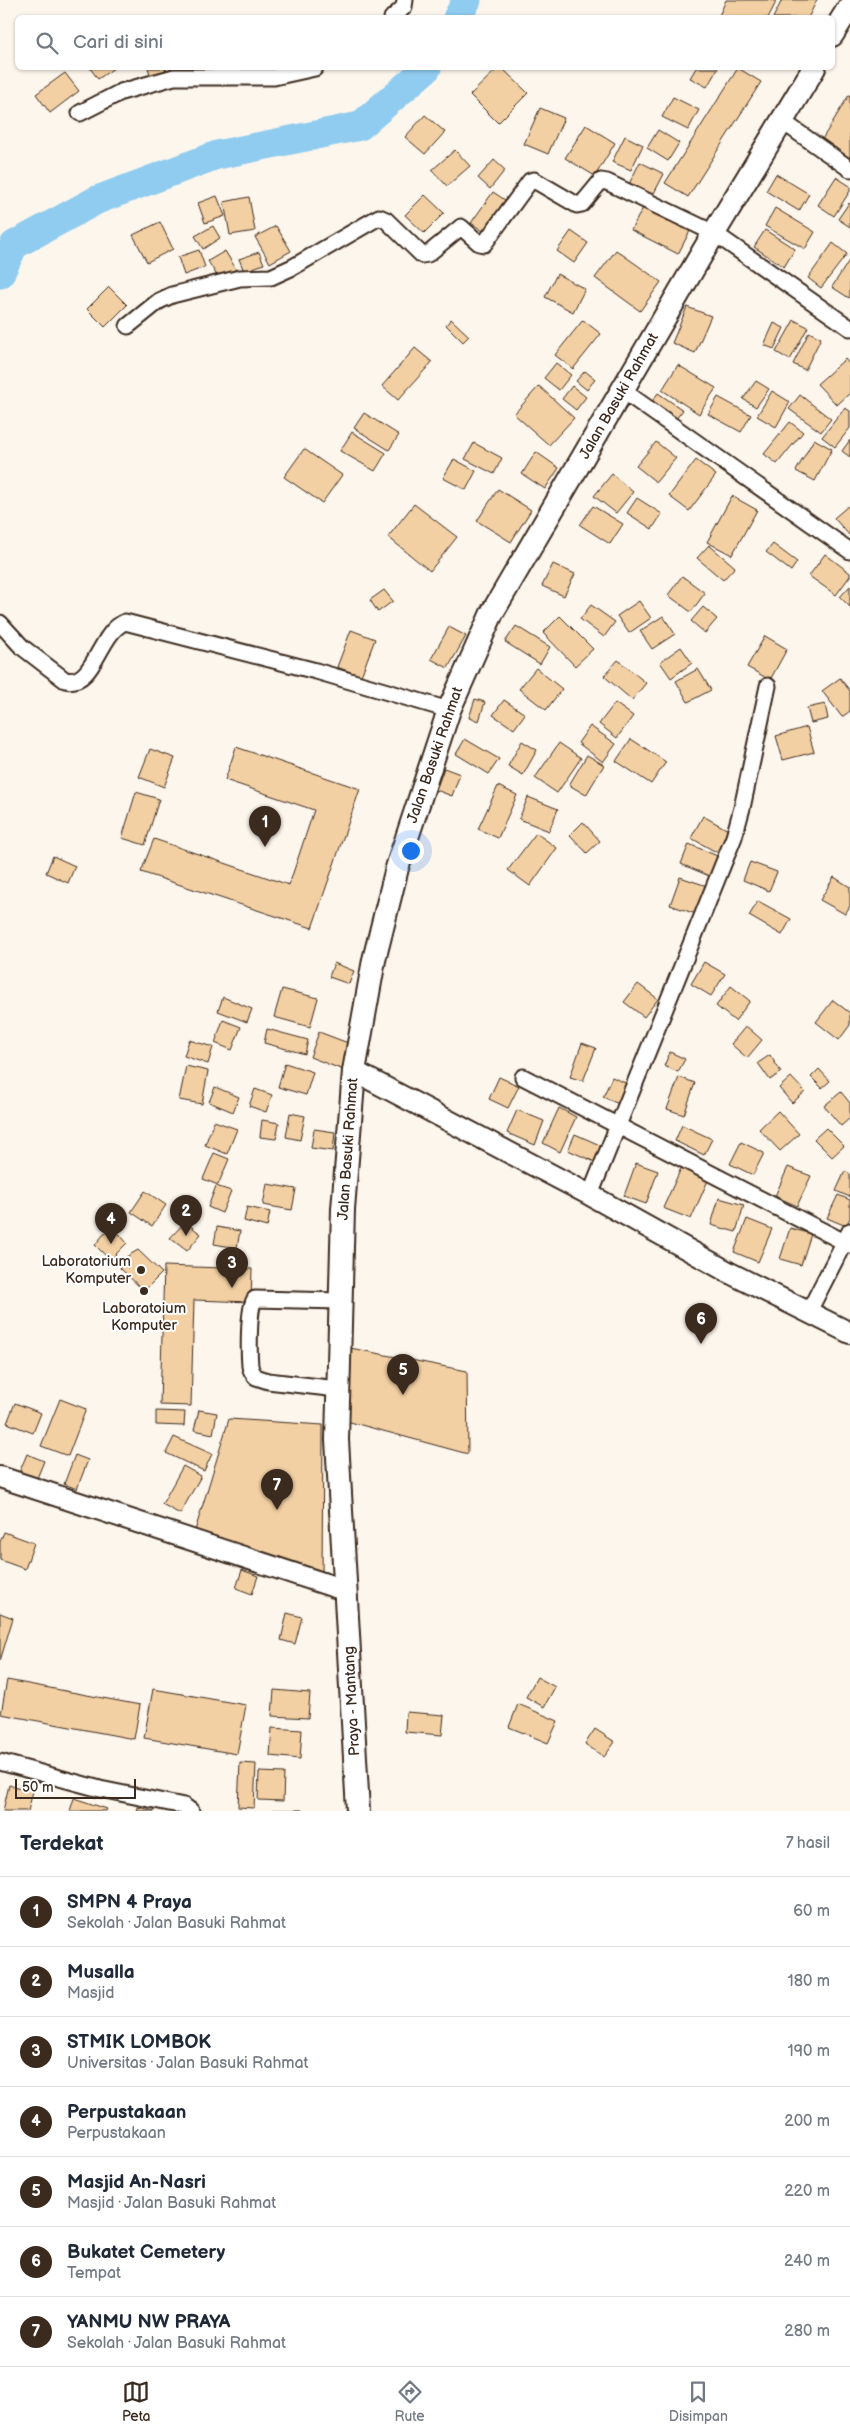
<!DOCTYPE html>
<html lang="id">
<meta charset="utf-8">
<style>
body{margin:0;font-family:"Balsamiq Sans",sans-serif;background:#f2f2f3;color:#1f2937}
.scale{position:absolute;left:15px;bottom:12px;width:121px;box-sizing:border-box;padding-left:5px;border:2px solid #3b2a1e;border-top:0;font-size:14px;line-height:18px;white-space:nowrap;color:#3b2a1e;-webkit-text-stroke:4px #fff;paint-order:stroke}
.you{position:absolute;left:410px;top:850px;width:18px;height:18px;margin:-12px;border:4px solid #fff;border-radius:50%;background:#1a73e8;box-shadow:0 0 0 8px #1a73e833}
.badge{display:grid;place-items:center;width:32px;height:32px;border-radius:50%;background:#3b2a1e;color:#fff;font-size:16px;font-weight:700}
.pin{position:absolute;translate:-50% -41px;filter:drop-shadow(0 1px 2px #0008)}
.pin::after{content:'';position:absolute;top:26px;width:18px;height:15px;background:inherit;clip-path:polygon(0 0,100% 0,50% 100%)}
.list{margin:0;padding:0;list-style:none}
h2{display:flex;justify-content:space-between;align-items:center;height:65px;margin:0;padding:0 20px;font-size:21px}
h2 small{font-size:16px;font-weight:400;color:#747a83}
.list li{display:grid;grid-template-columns:32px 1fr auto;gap:15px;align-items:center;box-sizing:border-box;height:70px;padding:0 20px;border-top:1px solid #e0e1e3}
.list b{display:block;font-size:19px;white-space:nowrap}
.list p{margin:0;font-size:16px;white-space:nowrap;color:#747a83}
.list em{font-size:16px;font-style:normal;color:#747a83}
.icon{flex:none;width:28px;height:28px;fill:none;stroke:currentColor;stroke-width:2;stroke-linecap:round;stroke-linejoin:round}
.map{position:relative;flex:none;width:850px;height:1811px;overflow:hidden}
.search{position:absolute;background:#fff;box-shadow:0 1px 4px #0004;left:15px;right:15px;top:15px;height:55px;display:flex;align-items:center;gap:12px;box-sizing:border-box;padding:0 18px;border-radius:8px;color:#747a83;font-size:19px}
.sheet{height:555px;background:#fff}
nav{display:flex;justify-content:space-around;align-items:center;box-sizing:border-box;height:70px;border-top:1px solid #e0e1e3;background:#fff;font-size:14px;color:#747a83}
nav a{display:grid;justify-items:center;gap:2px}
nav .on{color:#3b2a1e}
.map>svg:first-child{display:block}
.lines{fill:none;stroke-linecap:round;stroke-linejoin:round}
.river{stroke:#8fccef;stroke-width:29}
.building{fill:#f3d0a4;stroke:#3b2a1e}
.minor-casing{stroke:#3b2a1e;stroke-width:19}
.secondary-casing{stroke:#3b2a1e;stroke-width:24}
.primary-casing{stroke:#3b2a1e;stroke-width:26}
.minor{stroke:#fff;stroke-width:15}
.secondary{stroke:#fff;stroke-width:20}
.primary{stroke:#fff;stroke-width:22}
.poi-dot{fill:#3b2a1e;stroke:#fff;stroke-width:2}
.labels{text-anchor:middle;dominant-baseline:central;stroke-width:4;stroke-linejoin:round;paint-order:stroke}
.street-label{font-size:15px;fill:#3b2a1e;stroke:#fff}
.poi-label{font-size:15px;fill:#3b2a1e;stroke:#fff;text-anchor:end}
</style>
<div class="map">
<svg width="850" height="1811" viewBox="0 0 850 1811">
<rect width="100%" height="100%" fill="#fdf6ed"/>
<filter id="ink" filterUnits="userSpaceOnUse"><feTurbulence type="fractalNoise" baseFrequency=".02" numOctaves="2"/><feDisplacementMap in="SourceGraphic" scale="10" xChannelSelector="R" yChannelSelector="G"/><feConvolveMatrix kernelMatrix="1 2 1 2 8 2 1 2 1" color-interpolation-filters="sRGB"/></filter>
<g filter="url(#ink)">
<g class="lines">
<path class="river" d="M457,18L467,0
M0,274L14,245L97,200L217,155L360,126L427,68"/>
</g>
<path class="building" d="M726,0H773L776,2L768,18H718Z
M782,0H817L808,18H773Z
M90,68H114L98,79Z
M148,68H165L166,72L151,77Z
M498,68H502L528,93L498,123L470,95Z
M696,68H718L707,87L690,78Z
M738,68L761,82L688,197L665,183Z
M65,73L79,91L50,113L36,94Z
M849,95H850V158L821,141Z
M673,97L699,110L688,130L662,117Z
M540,108L564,118L548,154L524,144Z
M425,115L445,132L425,154L405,137Z
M586,125L615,143L595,176L565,158Z
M658,130L679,143L668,161L647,148Z
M625,136L643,145L631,170L612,162Z
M455,150L470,166L447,186L432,170Z
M494,160L505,170L490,189L478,178Z
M640,162L664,174L651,199L627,188Z
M776,174L809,194L799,211L766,191Z
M836,177L850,186V191L834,216L818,205Z
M493,192L508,202L486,233L471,223Z
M425,195L444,213L424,233L405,215Z
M217,196L225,216L205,223L198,203Z
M249,197L255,231L230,235L224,202Z
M849,203L850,204V227L838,219Z
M644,206L690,231L678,254L631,230Z
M775,208L815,232L805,249L765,226Z
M160,222L173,249L147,262L133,235Z
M213,226L220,238L203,249L195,236Z
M276,226L291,251L270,263L255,237Z
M765,230L795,249L784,267L754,247Z
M571,231L588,243L574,263L557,251Z
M833,243L847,254L821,288L808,278Z
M199,250L205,267L184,275L178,257Z
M616,250L661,282L640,311L595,278Z
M225,251L236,269L219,279L208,261Z
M259,252L264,264L244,271L239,259Z
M850,259V297L849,298L832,287Z
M557,274L585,289L573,312L545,297Z
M109,287L127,305L105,327L87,309Z
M687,307L711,316L695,353L672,343Z
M451,319L469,336L463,342L446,325Z
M583,320L601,334L573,369L555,355Z
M794,320L808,327L790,360L776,352Z
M774,323L784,328L774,349L764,345Z
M809,332L821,338L805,370L793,364Z
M415,348L432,362L398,400L382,386Z
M845,359L850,365V393L837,405L817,384Z
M556,363L571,375L559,390L544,378Z
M678,365L716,388L699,414L662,390Z
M585,371L595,379L587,390L576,381Z
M756,381L769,389L756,407L743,399Z
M539,386L574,418L549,445L514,414Z
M572,386L586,397L576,410L562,399Z
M772,391L790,402L776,427L757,416Z
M658,393L683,410L675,420L651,403Z
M800,395L831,419L821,432L789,409Z
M718,397L751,415L741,432L708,414Z
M845,408L850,411V428L835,447L822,437Z
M364,413L399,435L389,450L354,428Z
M790,422L803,432L777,464L764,454Z
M352,432L386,453L375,471L340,451Z
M814,439L832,449L815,481L796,471Z
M850,440V457L842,451Z
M656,442L676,458L656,482L636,466Z
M474,443L502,458L494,474L465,459Z
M304,449L342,475L322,503L284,477Z
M536,452L559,468L545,489L522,474Z
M454,459L476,471L466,490L443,478Z
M696,460L716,475L689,511L669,496Z
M612,474L633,492L616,513L594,496Z
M498,489L531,510L511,542L477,521Z
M732,496L757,510L732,555L707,542Z
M637,498L662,514L652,529L627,513Z
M414,504L457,537L430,571L388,537Z
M593,506L623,524L610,544L580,525Z
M848,506L850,508V536L834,518Z
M773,544L797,562L791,571L766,552Z
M709,545L735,567L723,580L697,558Z
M825,554L850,573V576L836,595L809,576Z
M553,564L575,574L564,596L542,586Z
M682,576L705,593L691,612L668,595Z
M850,586V607L840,597Z
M384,590L393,601L378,612L370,600Z
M639,601L651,618L629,633L617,616Z
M591,605L615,622L604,637L580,619Z
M703,607L717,619L705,633L691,621Z
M560,616L593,649L575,666L543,633Z
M663,616L675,634L652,649L640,631Z
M516,626L550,647L540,664L505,642Z
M449,627L466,636L448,668L431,659Z
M351,630L375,639L361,676L337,667Z
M765,636L787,649L770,680L747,667Z
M681,647L692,663L671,678L660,662Z
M618,660L646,683L632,700L604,676Z
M536,668L562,689L546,710L519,689Z
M698,669L711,690L688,702L676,681Z
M840,678L850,691V711L842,717L822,691Z
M475,699L485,702L479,721L469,718Z
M504,700L525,714L514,729L493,715Z
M615,703L633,716L617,738L599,724Z
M825,704L828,719L811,723L807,708Z
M590,726L616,744L603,762L578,743Z
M807,727L814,752L783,760L776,736Z
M465,739L499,759L489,774L456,754Z
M631,739L666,762L651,784L616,761Z
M522,741L537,750L523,775L508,766Z
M559,743L581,758L557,793L535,778Z
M236,747L360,789L312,928L141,872L154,839L289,885L314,810L225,780Z
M150,749L175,758L164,787L139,777Z
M587,755L604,765L586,795L569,785Z
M444,768L460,774L452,796L436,790Z
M498,786L517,795L498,838L478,829Z
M136,792L159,799L145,845L122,838Z
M528,797L558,809L549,831L519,819Z
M703,816L730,831L718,853L691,838Z
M583,822L600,841L587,853L570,835Z
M536,833L557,848L530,886L508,870Z
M689,844L722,858L714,878L681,864Z
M53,856L75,866L68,883L46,873Z
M750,862L777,872L769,891L743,880Z
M680,877L710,887L699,915L670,905Z
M834,877L850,887V906L845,914L820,900Z
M758,901L791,919L782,935L749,916Z
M704,962L725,974L711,996L691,984Z
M334,963L354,971L349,984L329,977Z
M638,984L658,999L644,1017L624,1002Z
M731,986L750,1001L735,1021L716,1006Z
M282,989L318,998L310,1027L274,1017Z
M223,997L252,1009L247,1022L218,1011Z
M833,1000L850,1013V1025L839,1040L816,1022Z
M223,1020L241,1027L232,1050L215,1043Z
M746,1026L762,1040L747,1058L731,1044Z
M267,1029L308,1040L305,1054L264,1043Z
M319,1032L356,1046L346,1071L310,1057Z
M189,1040L213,1047L208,1064L184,1056Z
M582,1043L596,1048L583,1081L570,1077Z
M670,1052L685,1059L678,1072L664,1066Z
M770,1055L781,1072L770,1080L758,1063Z
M285,1063L313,1072L306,1095L278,1087Z
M186,1066L208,1071L202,1104L179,1100Z
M819,1069L830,1081L822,1088L811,1077Z
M499,1077L519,1086L508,1108L489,1099Z
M612,1077L630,1085L621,1105L603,1097Z
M679,1077L695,1083L684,1115L667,1109Z
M791,1077L805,1092L792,1103L779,1088Z
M215,1087L239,1097L233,1112L209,1102Z
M255,1089L272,1095L266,1112L249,1106Z
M841,1092L850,1103V1118L841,1126L824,1106Z
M559,1108L576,1117L560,1152L543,1143Z
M517,1110L544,1121L535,1145L507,1133Z
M778,1111L799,1134L780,1151L759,1129Z
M290,1113L305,1116L300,1140L286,1137Z
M262,1120L279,1123L276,1139L260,1137Z
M214,1121L237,1129L227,1154L205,1145Z
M682,1125L712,1139L704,1155L675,1141Z
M826,1128L844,1146L832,1157L814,1139Z
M314,1129L335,1132L333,1151L311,1148Z
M575,1134L602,1146L595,1162L568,1150Z
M741,1142L764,1153L753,1175L730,1164Z
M214,1153L229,1159L218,1185L203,1179Z
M636,1163L658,1171L646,1204L624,1196Z
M682,1166L709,1178L691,1219L663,1208Z
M788,1167L811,1176L797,1206L775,1196Z
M845,1171L850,1174V1197L836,1191Z
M267,1184L296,1189L292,1210L263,1205Z
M216,1186L231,1191L222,1213L208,1207Z
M145,1191L166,1205L152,1226L131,1212Z
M838,1195L850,1200V1218L846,1226L827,1218Z
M719,1198L744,1205L736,1232L711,1225Z
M247,1207L270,1212L267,1227L244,1221Z
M747,1219L772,1229L758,1262L734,1252Z
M185,1222L201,1234L187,1251L170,1238Z
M217,1227L240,1231L237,1248L214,1244Z
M114,1228L127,1243L110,1260L95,1245L103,1235Z
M790,1228L811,1234L801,1265L780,1259Z
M138,1250L162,1273L144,1291L120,1268L126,1257Z
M164,1266L252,1269L251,1302L194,1300L191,1406L160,1405Z
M340,1346L467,1371L468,1454L339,1419Z
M60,1399L86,1409L68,1456L41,1446Z
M15,1403L41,1413L33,1433L7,1423Z
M199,1410L217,1413L213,1434L194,1430Z
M156,1411L185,1412L184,1426L156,1425Z
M229,1419L323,1425L322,1578L193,1537Z
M174,1437L212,1454L204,1471L166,1453Z
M27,1454L44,1461L33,1488L16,1480Z
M75,1455L88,1460L77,1489L64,1484Z
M183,1466L201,1476L180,1514L162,1504Z
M4,1532L34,1543L25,1569L0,1560V1542Z
M242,1570L258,1576L252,1594L236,1588Z
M0,1613L13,1618L0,1661Z
M287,1613L302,1617L295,1644L281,1640Z
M537,1677L555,1687L544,1707L526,1697Z
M7,1680L140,1705L134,1739L1,1714Z
M153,1689L246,1705L237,1754L144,1738Z
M274,1690L310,1693L308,1718L272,1716Z
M518,1704L558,1721L548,1743L509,1727Z
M406,1712L444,1715L442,1735L405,1732Z
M272,1728L302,1730L300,1759L270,1756Z
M595,1729L615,1742L604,1757L585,1744Z
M240,1763L256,1764L254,1808L238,1807Z
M259,1772L284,1773L283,1801L258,1800Z
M9,1785L33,1791L28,1811H3Z
M74,1798L107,1809L106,1811H70Z
M138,1807L155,1811H137Z
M272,1810H302V1811H272Z"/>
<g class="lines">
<defs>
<path id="minor" d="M392,18L404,7L405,0
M80,113L121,92L174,77H274L315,68
M782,121L850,169
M128,326L159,301L172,295L240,278L271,277L293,267L379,217L386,220L422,255L428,254L461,227L479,243L484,244L530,181L534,180L577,205L582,204L601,181L607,182L714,233L850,328
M622,390L850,551
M0,623L22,647L65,680C95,687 98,633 125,622L316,671L449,710
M523,1077L850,1245
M590,1195L734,837L742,808L768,686
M808,1313L850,1231
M337,1389L268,1381L256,1377C253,1374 251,1371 250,1366C249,1354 248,1307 255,1299L340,1301
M0,1762L100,1789L184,1806L191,1811"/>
<path id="secondary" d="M354,1071L590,1195L730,1273L850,1333
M0,1477L344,1590"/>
<path id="primary" d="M832,35L850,6
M358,1811L337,1440L343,1209L354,1071L374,960L397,868L449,710L492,613L714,233L814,68"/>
</defs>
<use href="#minor" class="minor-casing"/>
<use href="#secondary" class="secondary-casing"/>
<use href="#primary" class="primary-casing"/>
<use href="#minor" class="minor"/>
<use href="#secondary" class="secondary"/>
<use href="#primary" class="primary"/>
</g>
</g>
<g class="poi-dot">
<circle cx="141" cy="1270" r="5"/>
<circle cx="144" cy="1291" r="5"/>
</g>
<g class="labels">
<g class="street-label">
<text transform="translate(619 396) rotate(-60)">Jalan Basuki Rahmat</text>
<text transform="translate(435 755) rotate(-71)">Jalan Basuki Rahmat</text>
<text transform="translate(348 1149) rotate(-86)">Jalan Basuki Rahmat</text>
<text transform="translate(352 1701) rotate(-93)">Praya - Mantang</text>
</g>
<g class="poi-label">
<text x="131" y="1261">Laboratorium<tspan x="131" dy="17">Komputer</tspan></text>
<text x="144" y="1308" text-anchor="middle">Laboratoium<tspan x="144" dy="17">Komputer</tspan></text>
</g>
</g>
</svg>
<div class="scale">50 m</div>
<div class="you"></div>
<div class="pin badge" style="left:265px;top:847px">1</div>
<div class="pin badge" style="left:186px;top:1236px">2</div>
<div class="pin badge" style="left:232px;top:1288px">3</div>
<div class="pin badge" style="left:111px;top:1244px">4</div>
<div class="pin badge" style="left:403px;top:1395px">5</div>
<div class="pin badge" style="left:701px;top:1344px">6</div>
<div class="pin badge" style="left:277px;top:1510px">7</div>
<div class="search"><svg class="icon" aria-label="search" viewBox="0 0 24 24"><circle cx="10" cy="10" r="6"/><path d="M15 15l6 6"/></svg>Cari di sini</div>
</div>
<section class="sheet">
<h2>Terdekat<small>7 hasil</small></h2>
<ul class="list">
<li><span class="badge">1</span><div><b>SMPN 4 Praya</b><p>Sekolah · Jalan Basuki Rahmat</p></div><em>60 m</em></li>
<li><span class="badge">2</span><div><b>Musalla</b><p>Masjid</p></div><em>180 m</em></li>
<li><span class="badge">3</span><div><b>STMIK LOMBOK</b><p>Universitas · Jalan Basuki Rahmat</p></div><em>190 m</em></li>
<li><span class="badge">4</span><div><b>Perpustakaan</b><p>Perpustakaan</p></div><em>200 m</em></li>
<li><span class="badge">5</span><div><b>Masjid An-Nasri</b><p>Masjid · Jalan Basuki Rahmat</p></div><em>220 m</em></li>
<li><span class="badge">6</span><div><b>Bukatet Cemetery</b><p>Tempat</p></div><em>240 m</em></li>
<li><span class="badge">7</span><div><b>YANMU NW PRAYA</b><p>Sekolah · Jalan Basuki Rahmat</p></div><em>280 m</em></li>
</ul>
</section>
<nav>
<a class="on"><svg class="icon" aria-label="map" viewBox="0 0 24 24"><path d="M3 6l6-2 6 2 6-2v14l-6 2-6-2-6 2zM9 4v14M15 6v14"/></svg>Peta</a>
<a><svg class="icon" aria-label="directions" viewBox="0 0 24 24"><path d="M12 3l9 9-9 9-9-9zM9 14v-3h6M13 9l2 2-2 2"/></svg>Rute</a>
<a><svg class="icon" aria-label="saved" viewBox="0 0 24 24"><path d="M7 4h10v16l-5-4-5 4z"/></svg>Disimpan</a>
</nav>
